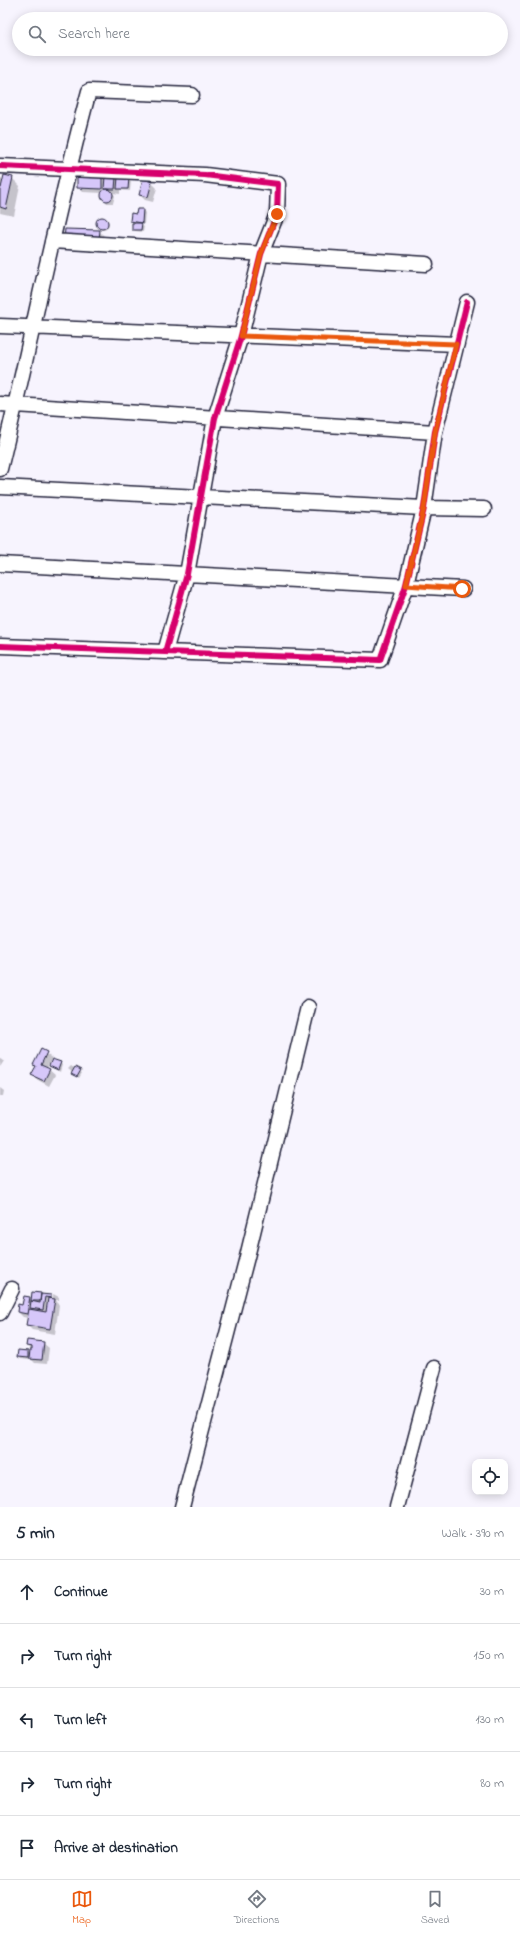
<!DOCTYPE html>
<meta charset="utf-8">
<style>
body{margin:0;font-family:"Indie Flower",sans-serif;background:#f6f6f7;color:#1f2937}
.controls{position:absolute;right:12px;bottom:12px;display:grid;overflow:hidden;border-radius:8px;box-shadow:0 2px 10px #0003}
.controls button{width:36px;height:36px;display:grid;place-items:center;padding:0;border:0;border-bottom:1px solid #e0e1e3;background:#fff;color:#1f2937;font:20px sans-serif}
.stop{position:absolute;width:12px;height:12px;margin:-9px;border:3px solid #ea580c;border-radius:50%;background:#fff}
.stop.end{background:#ea580c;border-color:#fff;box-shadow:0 1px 4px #0008}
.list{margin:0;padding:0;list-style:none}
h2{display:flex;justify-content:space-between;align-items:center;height:52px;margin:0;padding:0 16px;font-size:17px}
h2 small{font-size:13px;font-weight:400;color:#747a83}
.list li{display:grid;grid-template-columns:26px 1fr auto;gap:12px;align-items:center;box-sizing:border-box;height:64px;padding:0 16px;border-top:1px solid #e0e1e3}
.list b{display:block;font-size:15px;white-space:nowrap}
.list em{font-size:13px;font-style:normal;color:#747a83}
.icon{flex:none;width:22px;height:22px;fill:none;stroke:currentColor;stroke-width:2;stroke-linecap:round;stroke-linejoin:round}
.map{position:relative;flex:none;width:520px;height:1507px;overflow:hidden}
.search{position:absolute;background:#fff;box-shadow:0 2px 10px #0003;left:12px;right:12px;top:12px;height:44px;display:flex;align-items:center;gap:10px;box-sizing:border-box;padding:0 14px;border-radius:22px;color:#747a83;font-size:15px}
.sheet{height:372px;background:#fff}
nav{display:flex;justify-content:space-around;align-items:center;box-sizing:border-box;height:56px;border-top:1px solid #e0e1e3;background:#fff;font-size:11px;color:#747a83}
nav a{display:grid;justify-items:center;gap:2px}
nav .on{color:#ea580c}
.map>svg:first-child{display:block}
.shadow{fill:#0003}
.building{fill:#d6c7f9;stroke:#22223b}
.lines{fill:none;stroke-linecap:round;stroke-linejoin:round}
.minor-casing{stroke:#22223b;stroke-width:17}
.minor{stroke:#fff;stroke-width:14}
.cycleway-casing{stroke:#fff;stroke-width:8}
.cycleway{stroke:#d6006c;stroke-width:6}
.route{stroke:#ea580c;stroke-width:5}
</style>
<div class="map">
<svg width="520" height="1507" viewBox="0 0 520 1507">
<rect width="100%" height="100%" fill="#f7f4fe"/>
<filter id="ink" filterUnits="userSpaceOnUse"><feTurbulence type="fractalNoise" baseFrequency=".025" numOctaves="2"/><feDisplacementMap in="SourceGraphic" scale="8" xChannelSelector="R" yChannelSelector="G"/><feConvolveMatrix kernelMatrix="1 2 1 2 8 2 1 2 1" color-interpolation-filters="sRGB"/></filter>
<g filter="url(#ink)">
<path class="shadow" d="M0,177L4,181L12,178L20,186L14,216L0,213Z
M102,177L105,180L115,178L119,181L128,179L131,181L130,191L120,190V194L113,193L115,196L113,203H107L105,200L103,198V193L83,192L78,187Z
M152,183L157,188L153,202L145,200L140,195Z
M143,210L145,213L144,224H141L144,227L143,232L135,231L133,229V223L131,221Z
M97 224a6 6 0 1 1 12 0a6 6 0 1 1-12 0Z
M99,231L104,236V245L70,244Z
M41,1051L52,1058L47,1068L55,1075L49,1086L38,1080L32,1075L36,1067L34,1065Z
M0,1058L4,1061L0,1067Z
M60,1063L62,1065L60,1072L50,1066Z
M71,1066L82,1073L79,1078L68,1069Z
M0,1088L4,1091L3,1096H0Z
M40,1294L53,1298V1294L59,1297V1300H56L59,1305L55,1334L32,1330L27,1325L28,1318L23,1317L18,1312L30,1298L32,1300Z
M43,1343L49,1348L47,1364L35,1363L30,1358V1360L20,1359L18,1357L28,1352L30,1354L33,1352L27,1346Z"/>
<path class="building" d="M4,175L13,177L6,209L0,207V187L1,188Z
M77,175L102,176V189L77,188Z
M105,176L116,177L115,189H104Z
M118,177L129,178L128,189H117Z
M143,179L152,182L148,197L139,195Z
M101 195a6 6 0 1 1 12 0a6 6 0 1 1-12 0Z
M137,209H143L142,223L130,221L131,213L136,214Z
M96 223a6 6 0 1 1 12 0a6 6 0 1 1-12 0Z
M132,223H142L141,230H132Z
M65,229L100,230L99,240L64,239Z
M41,1049L47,1052L41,1065L50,1069L44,1081L31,1075L36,1066L33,1065Z
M52,1059L61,1062L58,1070L49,1066Z
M75,1067L81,1070L77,1077L71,1074Z
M32,1292L41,1293L40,1301H31Z
M41,1294L51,1295V1298L45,1297L43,1310L30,1308L31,1301L40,1303Z
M24,1296L30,1297L27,1314L17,1312L18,1304L22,1305Z
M48,1298L55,1299L50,1329L26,1325L29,1309L46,1312Z
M27,1340L44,1342L42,1360L29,1359L30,1350H32V1347L26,1346Z
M18,1350L28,1351V1358L17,1357Z"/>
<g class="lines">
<defs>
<path id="minor" d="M0,166L205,175L278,184L277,214L261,254L241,336L215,418L187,574L165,652
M52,241L426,264
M0,326L457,344
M0,404L435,432
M0,469C31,343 55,216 89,91L192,95
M0,487L424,508L484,509
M0,564L463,589
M0,646L380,660L406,585L424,508L435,432L467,302
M0,1313L12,1289
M182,1507L247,1257L308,1007
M397,1507L434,1368"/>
</defs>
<use href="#minor" class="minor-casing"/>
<use href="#minor" class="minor"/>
<defs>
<path id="cycleway" d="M0,166L205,175L278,184L277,214L261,254L241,336L215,418L187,574L165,652
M0,646L380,660L406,585L424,508L435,432L467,302"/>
</defs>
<use href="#cycleway" class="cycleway-casing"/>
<use href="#cycleway" class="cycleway"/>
</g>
</g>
<g class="lines" filter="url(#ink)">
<path class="route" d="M277,214L261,254L241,336L456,344L435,432L424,508L406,585L462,589"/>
</g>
</svg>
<div class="controls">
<button><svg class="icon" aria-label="locate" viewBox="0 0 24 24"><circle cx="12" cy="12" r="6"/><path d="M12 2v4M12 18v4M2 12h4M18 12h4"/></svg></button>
</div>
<div class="stop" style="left:462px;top:589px"></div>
<div class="stop end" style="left:277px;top:214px"></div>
<div class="search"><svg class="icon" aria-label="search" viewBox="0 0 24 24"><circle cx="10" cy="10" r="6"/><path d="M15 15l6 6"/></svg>Search here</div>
</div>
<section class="sheet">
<h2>5 min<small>Walk · 390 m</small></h2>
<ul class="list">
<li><svg class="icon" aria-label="ahead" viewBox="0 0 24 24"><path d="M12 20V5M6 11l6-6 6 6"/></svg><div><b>Continue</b></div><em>30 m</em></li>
<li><svg class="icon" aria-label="right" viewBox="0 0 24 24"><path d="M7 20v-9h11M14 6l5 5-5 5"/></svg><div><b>Turn right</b></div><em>150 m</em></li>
<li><svg class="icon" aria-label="left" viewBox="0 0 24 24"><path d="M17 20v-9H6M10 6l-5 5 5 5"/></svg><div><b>Turn left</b></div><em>130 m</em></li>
<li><svg class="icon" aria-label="right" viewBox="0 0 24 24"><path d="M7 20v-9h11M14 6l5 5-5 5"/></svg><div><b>Turn right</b></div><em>80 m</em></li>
<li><svg class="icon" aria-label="arrive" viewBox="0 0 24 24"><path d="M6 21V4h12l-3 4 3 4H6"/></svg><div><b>Arrive at destination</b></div></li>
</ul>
</section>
<nav>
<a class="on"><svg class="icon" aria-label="map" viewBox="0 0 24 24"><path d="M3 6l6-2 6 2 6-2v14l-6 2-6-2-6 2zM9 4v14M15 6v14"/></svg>Map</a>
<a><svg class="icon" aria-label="directions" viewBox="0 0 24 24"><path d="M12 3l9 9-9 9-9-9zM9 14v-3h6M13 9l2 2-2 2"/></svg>Directions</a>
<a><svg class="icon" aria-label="saved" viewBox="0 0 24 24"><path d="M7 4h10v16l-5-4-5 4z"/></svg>Saved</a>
</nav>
